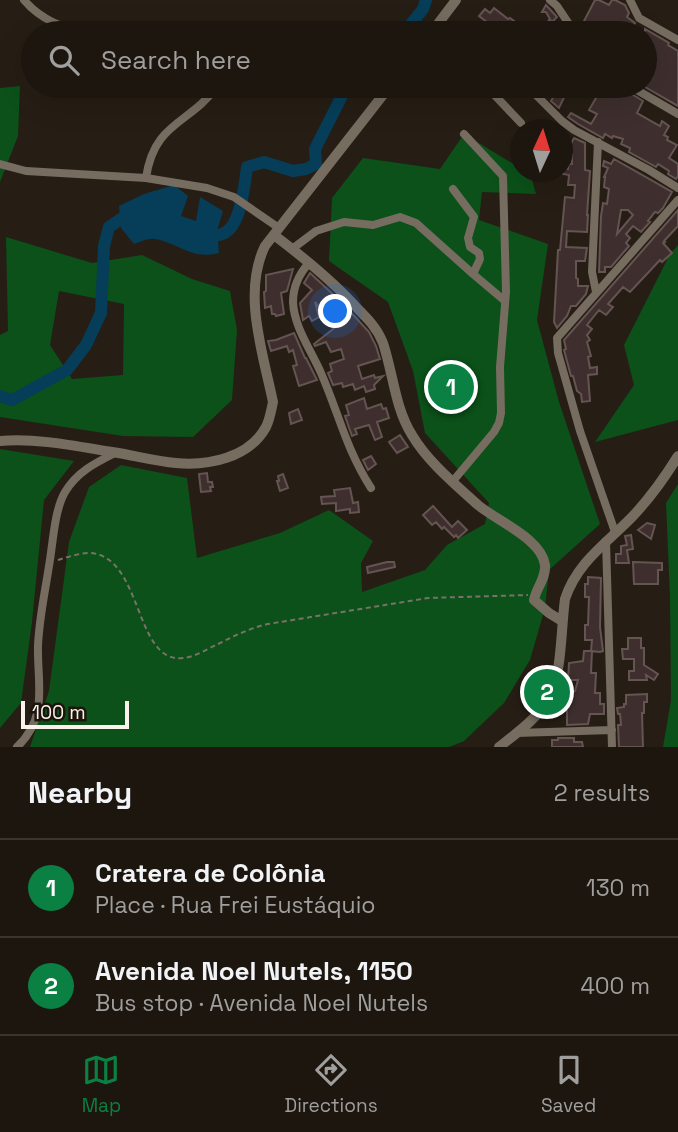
<!DOCTYPE html>
<meta charset="utf-8">
<style>
body{margin:0;font-family:"Space Grotesk",sans-serif;background:#251f18;color:#f1f3f6}
.compass{position:absolute;left:510px;top:119px;width:63px;height:63px;border-radius:50%;background:#1c160f;box-shadow:0 7px 28px #0002;rotate:4deg}
.scale{position:absolute;left:21px;bottom:18px;width:108px;box-sizing:border-box;padding-left:7px;border:4px solid #f9f3ec;border-top:0;font-size:19px;line-height:24px;white-space:nowrap;color:#f9f3ec;-webkit-text-stroke:5px #1d150b;paint-order:stroke}
.you{position:absolute;left:336px;top:312px;width:24px;height:24px;margin:-18px;border:5px solid #fff;border-radius:50%;background:#1a73e8;box-shadow:0 0 0 10px #1a73e833}
.badge{display:grid;place-items:center;width:46px;height:46px;border-radius:50%;background:#0b8043;color:#fff;font-size:23px;font-weight:700}
.pin{position:absolute;translate:-50% -50%;border:4px solid #fff;box-shadow:0 2px 7px #0006}
.list{margin:0;padding:0;list-style:none}
h2{display:flex;justify-content:space-between;align-items:center;height:91px;margin:0;padding:0 28px;font-size:30px}
h2 small{font-size:23px;font-weight:400;color:#a09f9e}
.list li{display:grid;grid-template-columns:46px 1fr auto;gap:21px;align-items:center;box-sizing:border-box;height:98px;padding:0 28px;border-top:2px solid #3a352f}
.list b{display:block;font-size:26px;white-space:nowrap}
.list p{margin:0;font-size:23px;white-space:nowrap;color:#a09f9e}
.list em{font-size:23px;font-style:normal;color:#a09f9e}
.icon{flex:none;width:38px;height:38px;fill:none;stroke:currentColor;stroke-width:2;stroke-linecap:round;stroke-linejoin:round}
.map{position:relative;flex:none;width:678px;height:747px;overflow:hidden}
.search{position:absolute;background:#1c160f;box-shadow:0 7px 28px #0002;left:21px;right:21px;top:21px;height:77px;display:flex;align-items:center;gap:18px;box-sizing:border-box;padding:0 24px;border-radius:38px;color:#a09f9e;font-size:26px}
.sheet{height:287px;background:#1c160f}
nav{display:flex;justify-content:space-around;align-items:center;box-sizing:border-box;height:98px;border-top:2px solid #3a352f;background:#1c160f;font-size:19px;color:#a09f9e}
nav a{display:grid;justify-items:center;gap:4px}
nav .on{color:#0b8043}
.map>svg:first-child{display:block}
.green{fill:#0b5119;fill-rule:evenodd}
.water{fill:#063e59}
.lines{fill:none;stroke-linecap:round;stroke-linejoin:round}
.river{stroke:#063e59;stroke-width:12}
.building{fill:#3e2f2e;stroke:#645452;stroke-width:2;fill-rule:evenodd}
.path{stroke:#797269;stroke-width:2;stroke-dasharray:5 3.5;stroke-linecap:butt}
.minor{stroke:#766c60;stroke-width:8}
.tertiary{stroke:#766c60;stroke-width:10}
</style>
<div class="map">
<svg width="678" height="747" viewBox="0 0 678 747">
<rect width="100%" height="100%" fill="#261e14"/>
<path class="green" d="M20,86L18,136L0,182V88Z
M464,134L520,168V172L530,173L536,194L482,192L479,220L548,244L537,320L559,402L600,524L549,570L545,608L530,660L504,703L464,741L449,747H30L49,691L69,542L89,487L121,465L187,478L197,558L280,533L329,510L373,541L361,563L362,592L425,570L447,545L485,524L489,503L425,433L413,371L388,302L329,261L332,198L363,158L440,169Z
M6,237L92,263L142,255L192,279L230,291L237,330L232,400L193,437L123,436L0,417V335L8,331ZM59,291L124,304L123,375L72,379L50,345Z
M678,245V420L595,442L634,385L624,345L670,254Z
M0,449L74,461L44,500L32,622L21,703L0,728Z
M678,484V747H663L671,700L670,598L666,503Z"/>
<path class="water" d="M174,185L188,196L181,216L196,221L200,197L223,211L217,231L219,253C191,260 181,244 155,239C148,238 140,242 134,244L121,228L119,206L144,194Z"/>
<g class="lines">
<path class="river" d="M404,33L423,9L426,0
M203,235C210,236 219,237 226,232C241,223 245,183 247,167L264,162L293,171L306,169L316,164L315,149L347,86
M0,396L12,400L67,370L86,345L101,313L104,246L109,227L121,219L136,216"/>
</g>
<path class="building" d="M595,0H599L609,5L612,0H615L625,5L629,13L627,17L635,23L632,27L645,32V29L669,43L668,45L678,51V106L645,87V33H597L588,28L590,24L584,21Z
M546,5L557,17L552,22L557,25L555,28L563,33H547L542,30L549,20L551,21L546,12H542Z
M494,8L508,19L510,18L514,21L506,33H487L492,26L479,16L485,9L490,13Z
M552,86H568L567,88L568,89L559,108L551,101L554,96L549,93Z
M596,86H617L625,90L643,101L637,113L660,126L662,121L669,126L664,135L668,137L667,140L677,145L669,158L678,164V176L676,179L668,174L669,171L658,164L656,167L629,152L630,148L621,144L623,139L613,136L612,138L605,134L603,138L578,124L568,117L571,113L591,124L597,114L589,110L596,98Z
M574,138L585,143V170L590,171L587,215H588L587,232L567,231L566,247L587,248L585,261H576V278L578,279V286H588L586,294L576,306H571L567,316L557,328L554,322L558,250H560L565,197L574,198L575,185H568L569,175L563,174V168L568,169L569,164H572V153L567,151Z
M614,159L672,192L663,208L658,213L655,212L648,221L650,222L641,232L633,226L626,234L630,238L626,243L629,246L611,267H605V272H599L601,216L603,203L607,204L609,189L604,187L605,177H604L608,168L603,166L604,161L611,164ZM621,210H628L633,215L617,234Z
M678,210V226L664,241L665,242L663,243L672,253L662,262L660,260L630,292L623,287L608,304L613,307L606,315L599,310L587,325L592,329L587,335L590,340L587,342L591,356L588,357L590,368L597,367V374L588,375L590,401L582,402L581,394L577,391L573,376H571L564,350L566,349L564,340Z
M293,269L287,291L281,293L284,314L276,316L275,314H272L271,306L265,308L264,292L266,291V275Z
M310,273L337,298L329,304L337,312L329,319L315,302L319,317L312,321L309,316L303,320L300,303L312,290L304,283Z
M346,307L369,332L376,346L380,359L358,366L362,379L374,375L375,378L383,376L374,385L375,389L366,392L364,386L355,390L353,384L343,387L342,383L333,385L328,373L332,371L330,364L344,359L341,349L331,352L326,342L315,346L314,344L342,322L336,316Z
M294,333L305,358H306L317,380L299,386L293,366L297,365L293,350L289,352L287,346L271,351L268,341L276,340Z
M364,398L367,409L381,404L383,409L386,408L389,418L377,422L382,437L375,440L369,425L355,429L357,434L352,436L345,416L349,415L346,405Z
M298,409L302,420L291,424L289,413Z
M400,435L408,447L397,453L389,442Z
M371,456L376,464L368,470L363,460Z
M207,473L208,482H212L213,487H210L211,491L201,492L199,474Z
M283,474L288,488L280,491L277,481H279L278,476Z
M350,488L353,503L358,502L359,512L350,513V509L336,511V503L322,504L321,497L335,496L334,490Z
M433,506L452,527L458,521L467,530L458,538L456,535L454,537L444,527L442,529L436,522L432,525L423,515Z
M647,523L655,525L651,539L638,530Z
M631,535L633,549L627,550L629,563H616V554H621V546L627,545L625,536Z
M387,562H394L395,567L368,573L367,567Z
M633,562L662,563V570H658V584H634Z
M588,577L601,578L600,627L603,651L600,652L591,651L592,640H585V625H588L589,597H585V584H588Z
M628,638H641V648H644V665L658,674L654,680L646,675L647,680H629V671H634V659H623L622,649H628Z
M584,651H592L591,673H596L595,693H600V704H604V714H590L588,724L567,725V698L571,699V691H575L578,680H568L569,663L583,661Z
M647,694V702H644V713H642L643,747H619L618,725H621L620,714H618L617,708L624,707V704H626V695Z
M558,738H574V742H582L583,747H552V740H558Z"/>
<g class="lines">
<path class="path" d="M58,560C68,557 79,553 90,553C143,556 134,664 183,658C195,657 207,649 218,644C234,636 250,628 268,624L428,598L528,595"/>
<path class="minor" d="M24,0C40,19 64,30 89,31C96,32 104,30 111,30C128,28 146,29 162,33
M550,0L557,6L575,33
M630,0L639,18L678,40
M486,86L521,123
M527,86L562,121L574,130L649,170L678,188
M630,86L678,114
M0,164L26,171L146,178L207,188L234,197L279,228
M146,178C154,121 191,124 217,86
M292,249L316,231L344,222L373,225L400,217L416,223L473,274L480,259L479,253L470,247L468,238L474,217L453,189
M309,263C299,274 293,286 293,302C294,327 311,350 321,373C339,414 346,449 371,488
M473,274L505,301
M596,292L592,272L598,142
M453,481L494,432L499,423L501,413L500,367L506,292L503,176L464,134
M615,532L580,431L558,353L557,338L678,200
M606,541L612,747
M516,733L612,730
M17,747C49,717 37,684 38,646C39,619 45,592 49,566C53,544 54,511 65,492C77,472 95,463 115,453"/>
<path class="tertiary" d="M431,33L456,0
M274,235C303,257 332,280 357,308C368,319 377,328 383,343C393,373 395,408 412,435C427,461 456,485 478,505C497,521 542,539 545,565C546,579 536,588 534,600L549,613L562,621
M0,441C38,438 75,446 112,452C133,455 154,461 176,463C208,466 249,458 266,427C270,419 271,411 273,402C263,353 242,293 265,246L390,86
M499,747C517,733 539,717 550,697C562,672 561,628 565,599C577,562 607,543 633,516C650,498 665,477 678,456"/>
</g>
</svg>
<svg class="compass" viewBox="-18 -18 36 36"><path d="M0-13l5 13h-10z" fill="#e53935"/><path d="M0 13l5-13h-10z" fill="#a09f9e"/></svg>
<div class="scale">100 m</div>
<div class="you"></div>
<div class="pin badge" style="left:451px;top:387px">1</div>
<div class="pin badge" style="left:547px;top:692px">2</div>
<div class="search"><svg class="icon" aria-label="search" viewBox="0 0 24 24"><circle cx="10" cy="10" r="6"/><path d="M15 15l6 6"/></svg>Search here</div>
</div>
<section class="sheet">
<h2>Nearby<small>2 results</small></h2>
<ul class="list">
<li><span class="badge">1</span><div><b>Cratera de Colônia</b><p>Place · Rua Frei Eustáquio</p></div><em>130 m</em></li>
<li><span class="badge">2</span><div><b>Avenida Noel Nutels, 1150</b><p>Bus stop · Avenida Noel Nutels</p></div><em>400 m</em></li>
</ul>
</section>
<nav>
<a class="on"><svg class="icon" aria-label="map" viewBox="0 0 24 24"><path d="M3 6l6-2 6 2 6-2v14l-6 2-6-2-6 2zM9 4v14M15 6v14"/></svg>Map</a>
<a><svg class="icon" aria-label="directions" viewBox="0 0 24 24"><path d="M12 3l9 9-9 9-9-9zM9 14v-3h6M13 9l2 2-2 2"/></svg>Directions</a>
<a><svg class="icon" aria-label="saved" viewBox="0 0 24 24"><path d="M7 4h10v16l-5-4-5 4z"/></svg>Saved</a>
</nav>
